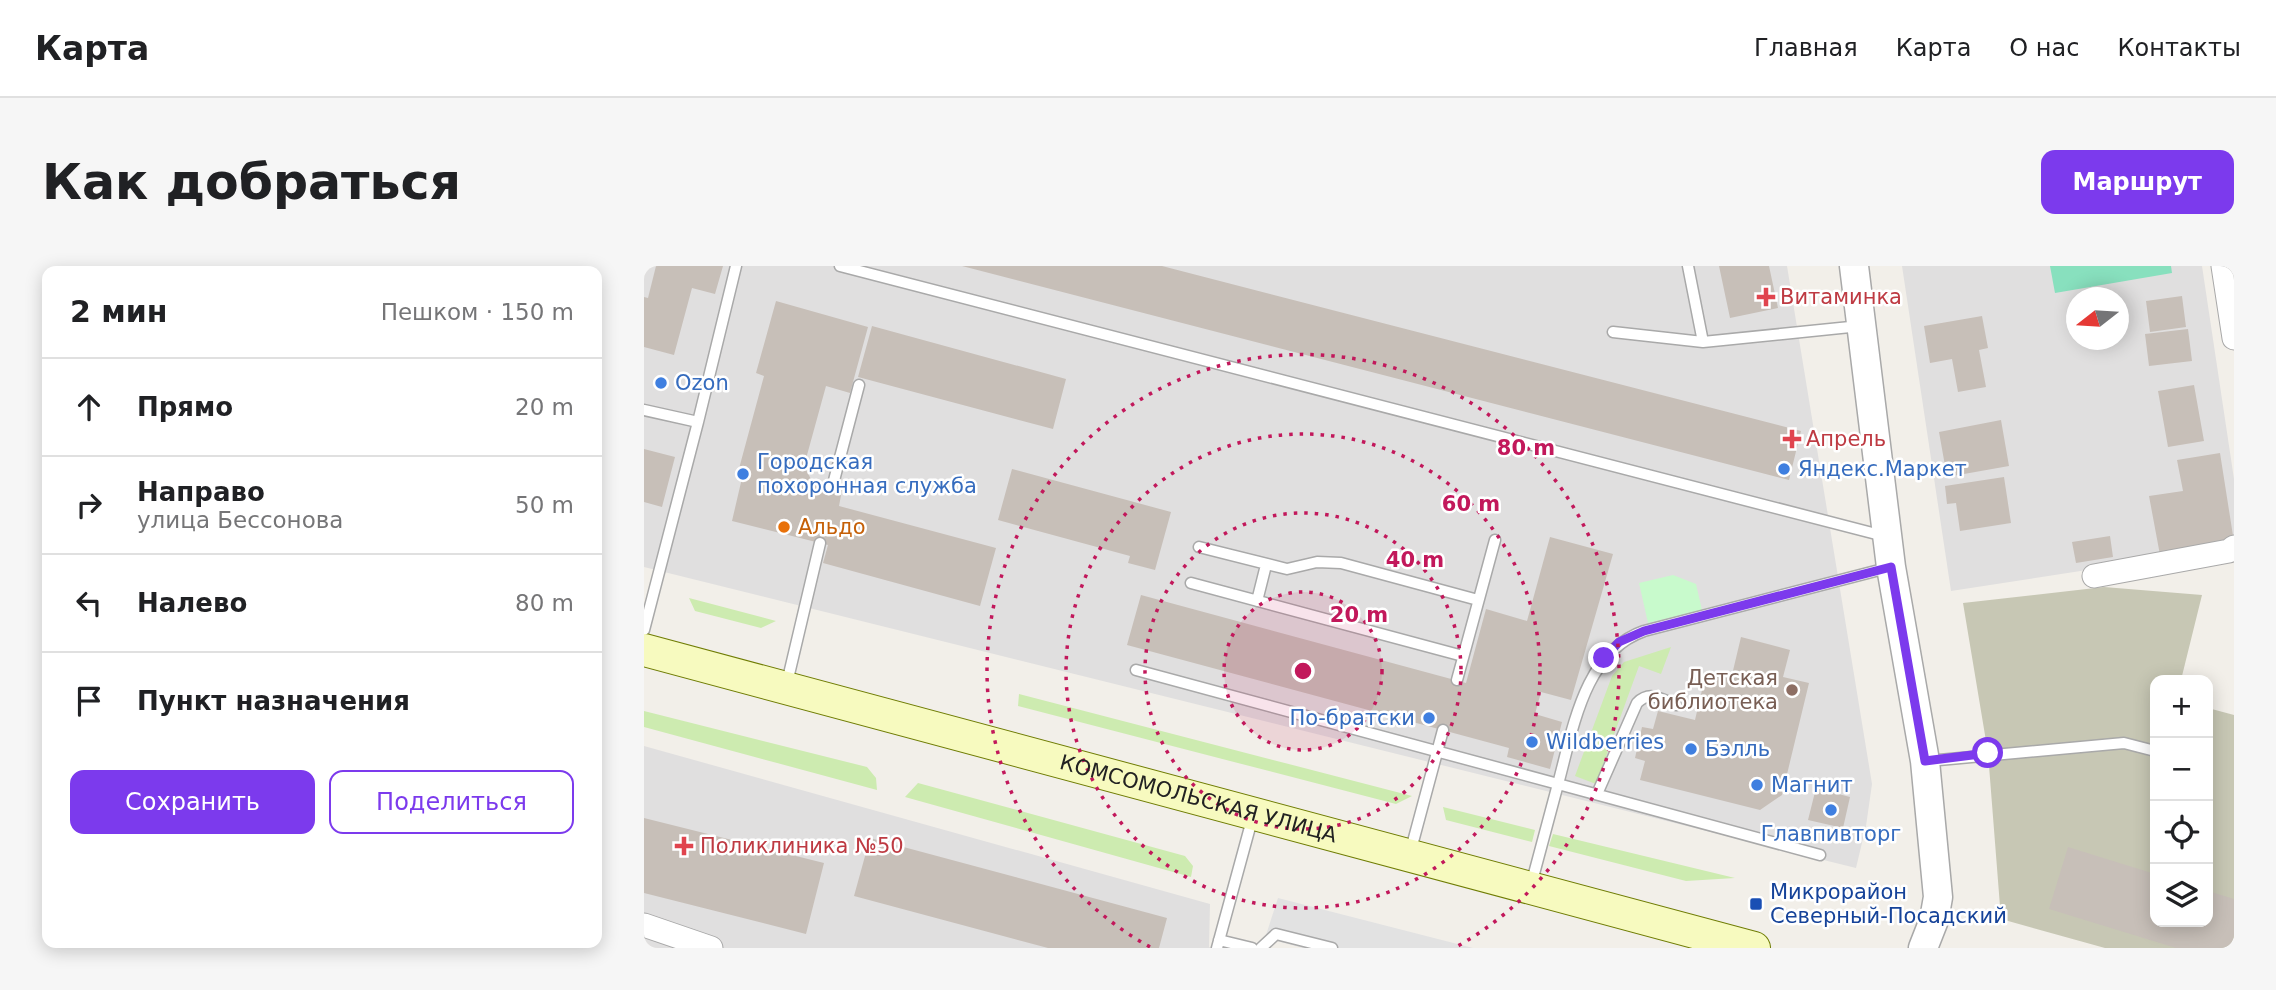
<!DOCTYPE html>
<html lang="ru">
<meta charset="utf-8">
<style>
body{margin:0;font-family:"DejaVu Sans",sans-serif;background:#f6f6f6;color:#202124}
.controls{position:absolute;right:21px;bottom:21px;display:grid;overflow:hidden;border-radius:14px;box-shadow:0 4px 18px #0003}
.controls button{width:63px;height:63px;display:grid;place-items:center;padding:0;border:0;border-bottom:2px solid #e0e0e0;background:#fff;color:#202124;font:35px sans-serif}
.compass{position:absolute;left:1422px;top:21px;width:63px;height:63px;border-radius:50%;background:#fff;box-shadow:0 4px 18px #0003;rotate:253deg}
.stop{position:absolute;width:21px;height:21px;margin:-16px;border:5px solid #7c3aed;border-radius:50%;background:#fff}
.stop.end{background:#7c3aed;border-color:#fff;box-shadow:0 2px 7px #0008}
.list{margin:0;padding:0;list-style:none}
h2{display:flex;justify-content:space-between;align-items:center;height:91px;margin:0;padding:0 28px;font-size:30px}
h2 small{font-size:23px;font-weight:400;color:#757577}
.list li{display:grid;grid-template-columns:46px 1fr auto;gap:21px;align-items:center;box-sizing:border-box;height:98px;padding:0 28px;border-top:2px solid #e0e0e0}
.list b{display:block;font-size:26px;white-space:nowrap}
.list p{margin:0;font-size:23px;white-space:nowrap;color:#757577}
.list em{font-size:23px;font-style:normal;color:#757577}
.actions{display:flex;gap:14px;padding:21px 28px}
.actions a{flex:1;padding:16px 0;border:2px solid #7c3aed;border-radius:14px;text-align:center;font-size:24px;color:#7c3aed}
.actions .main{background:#7c3aed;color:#fff}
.icon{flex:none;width:38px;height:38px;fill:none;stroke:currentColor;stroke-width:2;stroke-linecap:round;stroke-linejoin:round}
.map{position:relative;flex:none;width:1590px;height:682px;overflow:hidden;border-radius:14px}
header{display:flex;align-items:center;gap:42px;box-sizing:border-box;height:98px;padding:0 35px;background:#fff;border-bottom:2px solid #e0e0e0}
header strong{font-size:33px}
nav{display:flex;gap:38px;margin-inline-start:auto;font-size:24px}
.intro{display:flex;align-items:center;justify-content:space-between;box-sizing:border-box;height:168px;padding:0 42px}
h1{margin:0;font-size:49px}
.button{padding:18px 32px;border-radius:14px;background:#7c3aed;color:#fff;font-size:24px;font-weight:700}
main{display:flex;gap:42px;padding:0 42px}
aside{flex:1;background:#fff;border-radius:14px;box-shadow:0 4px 18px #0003}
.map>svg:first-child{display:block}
.residential{fill:#e0dfdf;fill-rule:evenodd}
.construction{fill:#c7c7b4}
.grass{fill:#cdebb0}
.park{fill:#c8facc}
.pitch{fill:#88e0be}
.parking{fill:#e2e2e2}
.building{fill:#c7bfb8}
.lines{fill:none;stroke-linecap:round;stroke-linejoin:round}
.service-casing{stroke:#a9a9a9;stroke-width:13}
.minor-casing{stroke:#a9a9a9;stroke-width:25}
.tertiary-casing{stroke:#a9a9a9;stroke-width:31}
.secondary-casing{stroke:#707d05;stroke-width:34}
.service{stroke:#fff;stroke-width:10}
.minor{stroke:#fff;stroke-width:23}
.tertiary{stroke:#fff;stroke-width:28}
.secondary{stroke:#f7fabf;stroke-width:32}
.route{stroke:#7c3aed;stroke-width:9}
.ring{fill:none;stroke:#c2185b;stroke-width:3.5;stroke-dasharray:3.5 7}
.health-dot{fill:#e0444e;stroke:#fff;stroke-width:2.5}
.shop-dot{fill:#3f7fe0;stroke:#fff;stroke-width:2.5}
.food-dot{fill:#e8710a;stroke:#fff;stroke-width:2.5}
.education-dot{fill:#8d6e63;stroke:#fff;stroke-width:2.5}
.transit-dot{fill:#1a4fb4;stroke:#fff;stroke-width:2.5}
.labels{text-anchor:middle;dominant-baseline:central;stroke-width:5;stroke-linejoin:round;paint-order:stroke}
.health-label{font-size:21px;fill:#be3a42;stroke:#fff;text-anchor:start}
.shop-label{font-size:21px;fill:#366cbe;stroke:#fff;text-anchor:start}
.food-label{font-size:21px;fill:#c56008;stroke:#fff;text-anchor:start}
.education-label{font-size:21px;fill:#785e54;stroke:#fff;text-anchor:end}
.street-label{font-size:21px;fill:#222;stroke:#fff}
.transit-label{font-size:21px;fill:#164399;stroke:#fff;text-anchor:start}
.centre{fill:#c2185b;stroke:#fff;stroke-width:3.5}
.ring-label{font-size:21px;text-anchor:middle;font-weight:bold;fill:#c2185b;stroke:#fff;stroke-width:5;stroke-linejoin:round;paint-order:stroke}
</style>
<header>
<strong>Карта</strong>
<nav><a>Главная</a><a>Карта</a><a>О нас</a><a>Контакты</a></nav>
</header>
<div class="intro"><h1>Как добраться</h1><a class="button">Маршрут</a></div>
<main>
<aside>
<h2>2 мин<small>Пешком · 150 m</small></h2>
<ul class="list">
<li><svg class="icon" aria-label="ahead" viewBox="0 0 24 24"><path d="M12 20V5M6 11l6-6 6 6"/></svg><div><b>Прямо</b></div><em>20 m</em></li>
<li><svg class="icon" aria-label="right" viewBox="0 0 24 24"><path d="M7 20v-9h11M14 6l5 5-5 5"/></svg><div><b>Направо</b><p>улица Бессонова</p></div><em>50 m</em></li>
<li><svg class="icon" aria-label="left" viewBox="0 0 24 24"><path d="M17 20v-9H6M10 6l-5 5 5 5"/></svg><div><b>Налево</b></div><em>80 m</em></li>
<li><svg class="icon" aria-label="arrive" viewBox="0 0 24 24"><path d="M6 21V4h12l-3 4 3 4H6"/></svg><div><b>Пункт назначения</b></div></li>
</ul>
<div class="actions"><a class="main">Сохранить</a><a>Поделиться</a></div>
</aside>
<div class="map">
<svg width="1590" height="682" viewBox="0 0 1590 682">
<rect width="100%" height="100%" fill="#f2efe9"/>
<path class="residential" d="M0,0H1143L1228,518L1222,560L1212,602L0,301Z
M1258,0H1558L1590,213V278L1585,282L1307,325ZM1433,32H1475V74H1433Z
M0,480L566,638L565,681L568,682H0Z"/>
<path class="construction" d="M1460,321L1558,329L1537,414H1511V656H1564V442L1590,449V682H1461L1357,653L1344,487L1319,337Z"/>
<path class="grass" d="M45,332L132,355L117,362L51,345Z
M1027,381L1017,408L995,400L952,518L931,510L968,410L980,396Z
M375,428L768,530L752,538L374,440Z
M0,445L223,501L232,512L233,524L0,461Z
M274,517L541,590L549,600L547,611L261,531Z
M799,541L891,564L888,576L802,554Z
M909,568L1091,612L1042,615L905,580Z"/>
<path class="park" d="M1029,309L1052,318L1058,344L1004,357L995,317Z"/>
<path class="pitch" d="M1406,0H1527L1528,7L1411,27Z"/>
<path class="parking" d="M634,632L829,682H659L621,672Z"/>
<path class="building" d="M12,0H79L71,28L48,22L30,89L0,81V31L4,32Z
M318,0H518L1157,165L1145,214Z
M1075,0H1125L1134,42L1086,52Z
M1538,30L1542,61L1506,66L1502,35Z
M132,35L224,61L206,127L182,120L160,200L169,217L198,224L195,240L352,282L336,340L179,297L184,279L88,255L98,212L93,210L120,110L112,107Z
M1338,50L1344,82L1335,84L1342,121L1314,126L1308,93L1286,97L1280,60Z
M228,60L422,113L409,163L214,111Z
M1544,63L1548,95L1505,100L1501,68Z
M1550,119L1560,175L1524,181L1514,125Z
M1357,154L1365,200L1303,211L1295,166Z
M0,183L31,191L18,241L0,236Z
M1576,187L1590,276L1516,289L1505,230L1539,225L1533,194Z
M368,203L527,246L511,304L484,297L486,290L354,254Z
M1360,211L1367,257L1316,265L1312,237L1303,238L1301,220Z
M1466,270L1469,291L1432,297L1428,276Z
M906,271L969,288L927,434L897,426L891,448L918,456L906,503L863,491L865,482L483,379L497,329L822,417L842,343L883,355Z
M1097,371L1146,384L1139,411L1165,417L1138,529L1116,544L996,514L1001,495L991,492L998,461L1009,463L1014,445L1051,454L1062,407L1087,413Z
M1172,522L1206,531L1199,562L1164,554Z
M0,552L180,597L162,668L0,627Z
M226,572L523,652L515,682H404L210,630Z
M1424,581L1511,608V656H1564V625L1590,633V682H1532L1405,643Z"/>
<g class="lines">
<defs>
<path id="service" d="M196,0L1240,270
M1044,0L1059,76
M969,66L1059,76L1216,60
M0,144L54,156L0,364
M54,156L92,0
M188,222L215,119
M555,281L643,303L673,296L697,297L834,334
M547,317L819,390
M613,335L622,299
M492,404L914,518L887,619
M813,414L851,274
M142,421L176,277
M1284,495L1480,477L1511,485
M953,528L993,437C1006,424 1017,433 1032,439
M766,587L799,464
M1176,589L914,518C929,463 940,386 1000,365L1247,301
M575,674L608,682
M573,682L609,550
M617,682L632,668L688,682"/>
<path id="minor" d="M1579,0L1590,72
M1450,310L1585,285L1590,281
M0,659L67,682"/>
<path id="tertiary" d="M1210,0L1247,301L1281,495L1294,631L1290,654L1279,682"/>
<g id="secondary">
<path id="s1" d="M0,384L1110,682"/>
</g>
</defs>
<use href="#service" class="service-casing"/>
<use href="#minor" class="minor-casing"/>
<use href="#tertiary" class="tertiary-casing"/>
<use href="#secondary" class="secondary-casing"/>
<use href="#service" class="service"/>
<use href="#minor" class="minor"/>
<use href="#tertiary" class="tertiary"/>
<use href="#secondary" class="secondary"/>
</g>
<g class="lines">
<path class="route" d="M960,392L975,376L1000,365L1247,301L1281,495L1344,487"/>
</g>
<circle cx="659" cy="405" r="79" fill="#c2185b" fill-opacity=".12"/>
<g class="ring">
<circle cx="659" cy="405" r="79"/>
<circle cx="659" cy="405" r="158"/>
<circle cx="659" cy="405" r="237"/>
<path d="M506 681A316 316 0 1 1 812 681"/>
</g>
<g class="health-dot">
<path d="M1118.5 20.5h7v7h7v7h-7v7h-7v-7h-7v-7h7z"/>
<path d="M1144.5 162.5h7v7h7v7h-7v7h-7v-7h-7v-7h7z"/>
<path d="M36.5 569.5h7v7h7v7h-7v7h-7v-7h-7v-7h7z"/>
</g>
<g class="shop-dot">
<circle cx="17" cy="117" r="7"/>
<circle cx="1140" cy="203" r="7"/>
<circle cx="99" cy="208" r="7"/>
<circle cx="785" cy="452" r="7"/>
<circle cx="888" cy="476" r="7"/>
<circle cx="1047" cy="483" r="7"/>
<circle cx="1113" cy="519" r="7"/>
<circle cx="1187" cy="544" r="7"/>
</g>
<circle class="food-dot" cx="140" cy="261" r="7"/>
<circle class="education-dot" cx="1148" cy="424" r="7"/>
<rect class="transit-dot" x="1105" y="631" width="14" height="14" rx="3.5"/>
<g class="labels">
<g class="health-label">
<text x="1136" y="31">Витаминка</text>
<text x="1162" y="173">Апрель</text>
<text x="56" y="580">Поликлиника №50</text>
</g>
<g class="shop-label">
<text x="31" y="117">Ozon</text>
<text x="113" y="196">Городская<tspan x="113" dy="24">похоронная служба</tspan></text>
<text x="1154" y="203">Яндекс.Маркет</text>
<text x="771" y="452" text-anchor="end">По-братски</text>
<text x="902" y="476">Wildberries</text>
<text x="1061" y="483">Бэлль</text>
<text x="1127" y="519">Магнит</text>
<text x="1187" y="568" text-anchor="middle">Главпивторг</text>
</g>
<g class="food-label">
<text x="154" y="261">Альдо</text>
</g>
<g class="education-label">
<text x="1134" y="412">Детская<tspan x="1134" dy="24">библиотека</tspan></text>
</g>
<g class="street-label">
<text stroke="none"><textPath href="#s1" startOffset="574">КОМСОМОЛЬСКАЯ УЛИЦА</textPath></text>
</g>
<g class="transit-label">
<text x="1126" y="626">Микрорайон<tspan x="1126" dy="24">Северный-Посадский</tspan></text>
</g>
</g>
<circle cx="659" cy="405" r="10" class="centre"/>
<g class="ring-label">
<text x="882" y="189">80 m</text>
<text x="827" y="245">60 m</text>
<text x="771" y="301">40 m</text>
<text x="715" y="356">20 m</text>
</g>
</svg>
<div class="controls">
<button>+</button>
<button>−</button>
<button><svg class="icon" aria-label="locate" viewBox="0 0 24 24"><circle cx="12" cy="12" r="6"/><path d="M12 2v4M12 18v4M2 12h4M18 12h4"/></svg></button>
<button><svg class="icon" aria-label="layers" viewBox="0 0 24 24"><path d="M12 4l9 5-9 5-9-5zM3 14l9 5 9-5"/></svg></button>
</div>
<svg class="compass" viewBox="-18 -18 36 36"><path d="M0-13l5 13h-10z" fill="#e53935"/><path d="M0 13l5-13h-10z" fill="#757577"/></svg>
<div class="stop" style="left:1344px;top:487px"></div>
<div class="stop end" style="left:960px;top:392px"></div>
</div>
</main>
